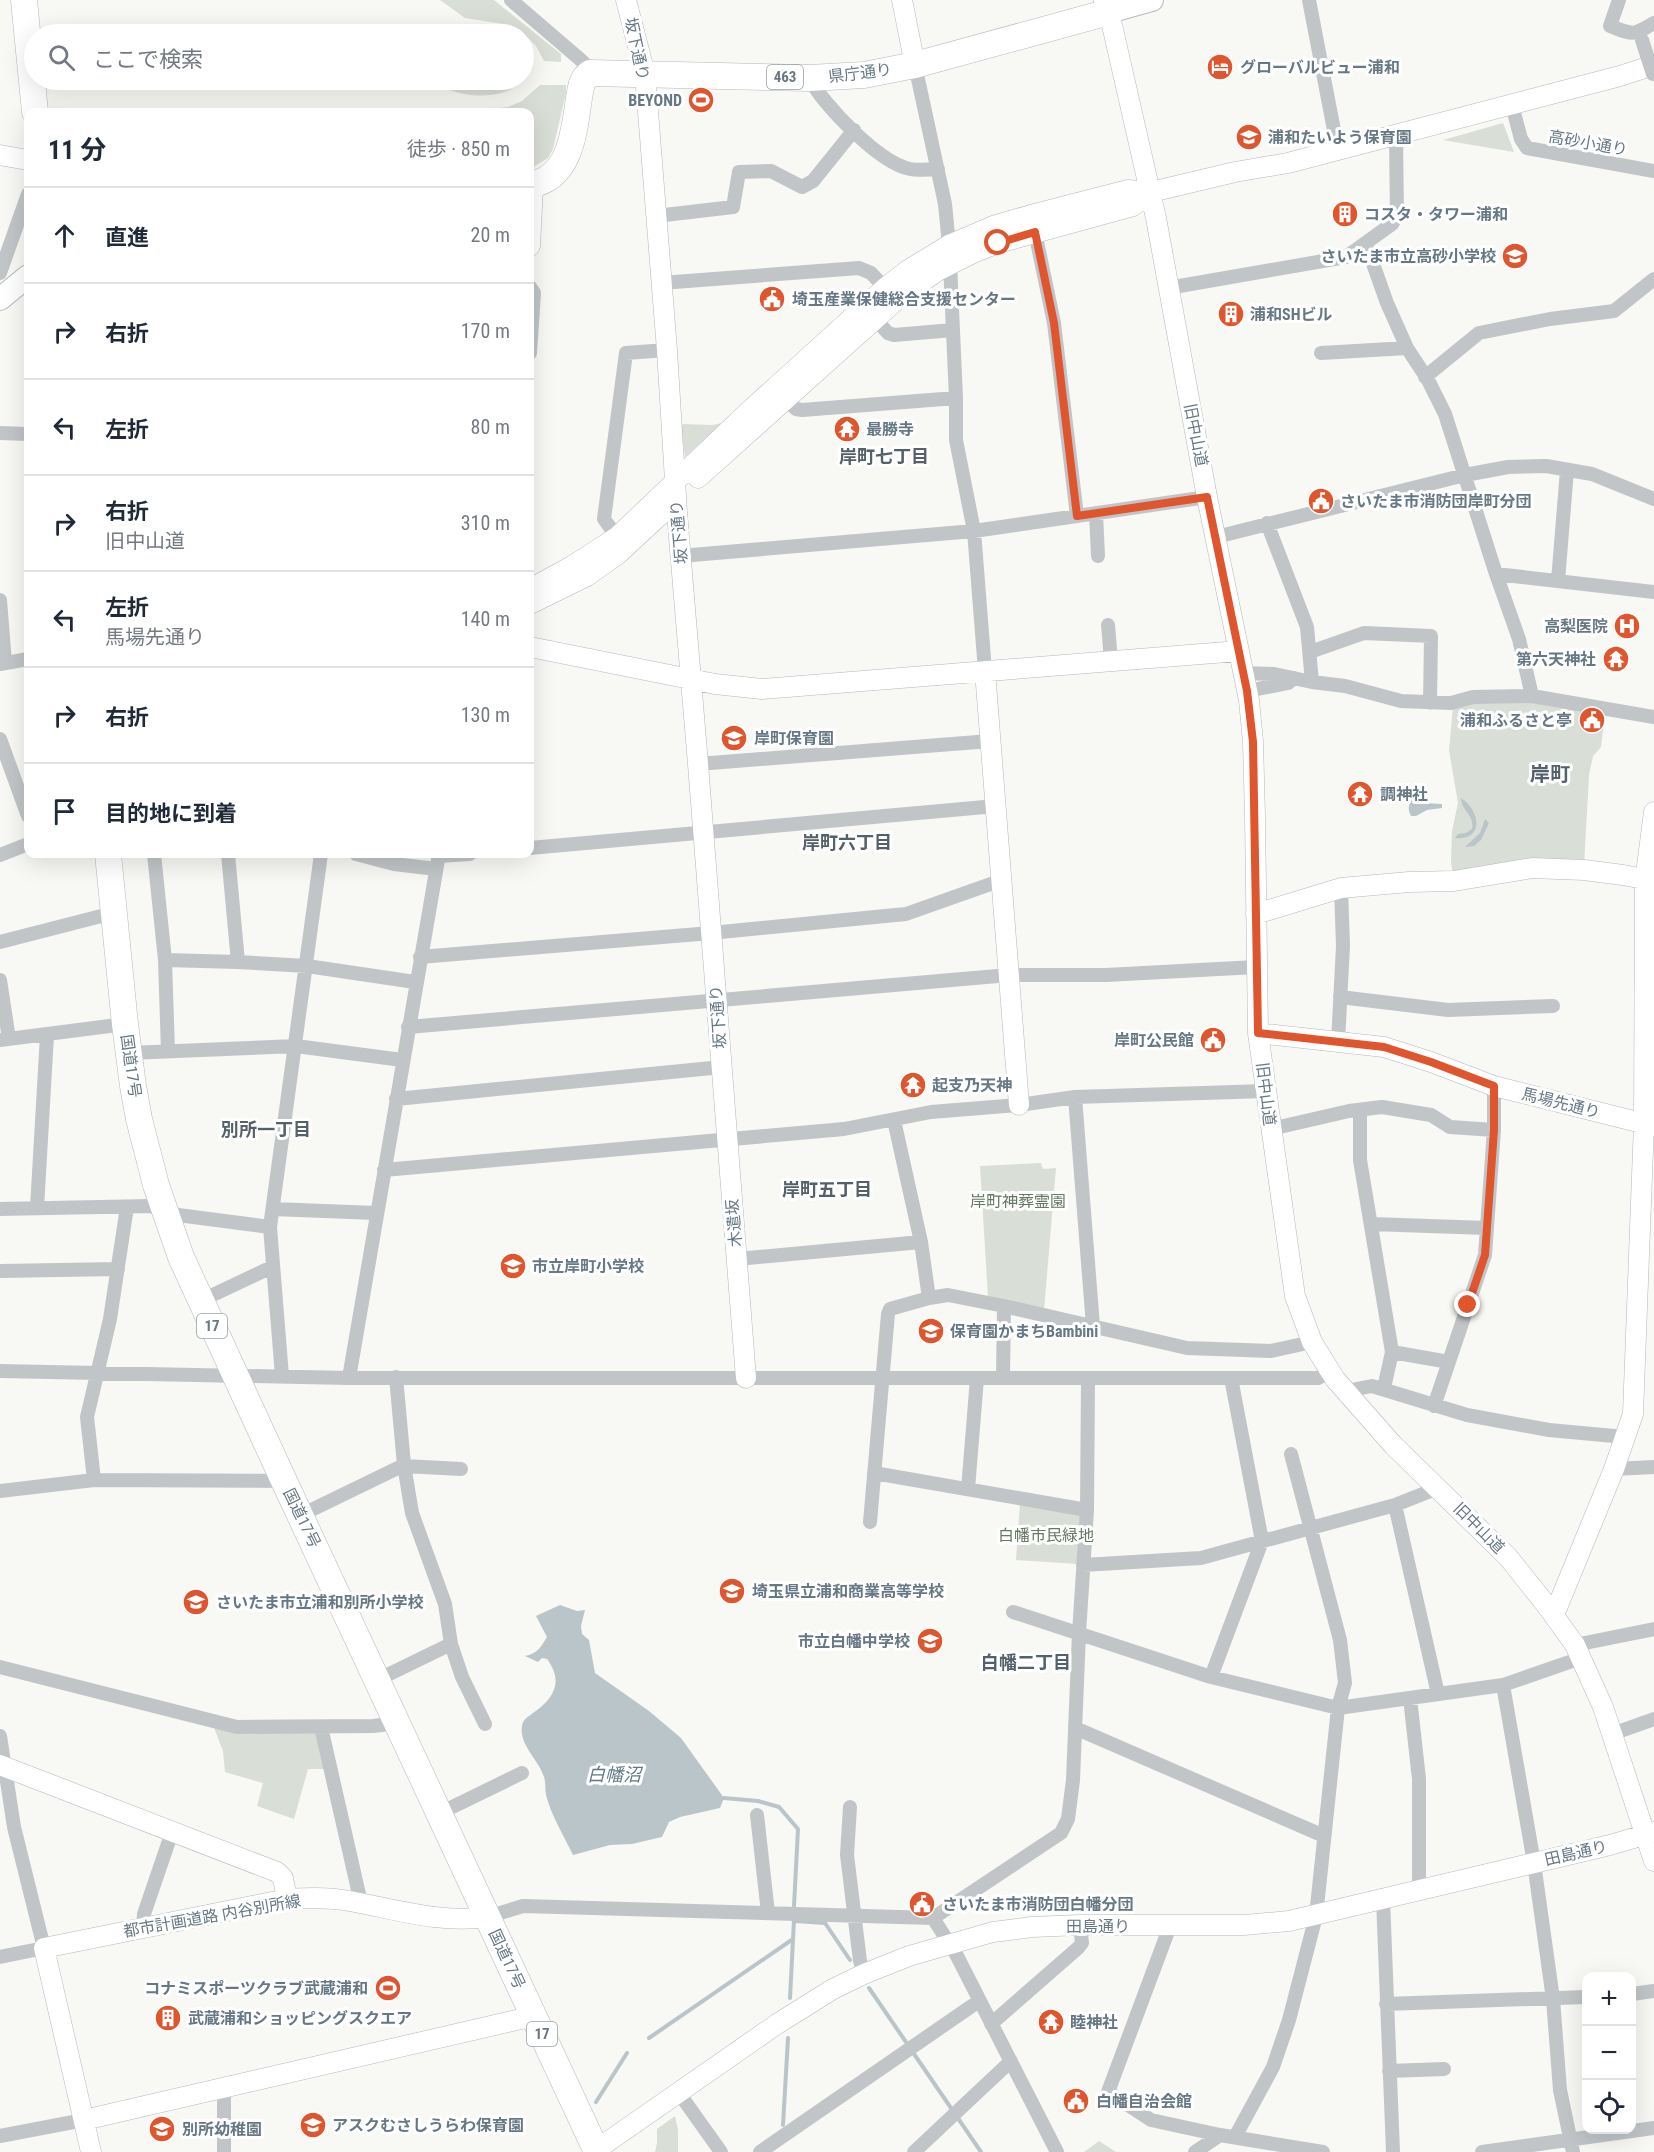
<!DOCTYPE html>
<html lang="ja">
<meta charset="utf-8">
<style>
body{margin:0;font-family:"Roboto Condensed","Noto Sans JP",sans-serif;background:#f6f6f7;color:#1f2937}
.controls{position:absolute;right:18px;bottom:18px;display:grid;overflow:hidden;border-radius:12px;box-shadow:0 6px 24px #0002}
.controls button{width:54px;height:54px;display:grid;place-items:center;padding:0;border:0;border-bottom:2px solid #e0e1e3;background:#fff;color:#1f2937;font:30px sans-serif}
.stop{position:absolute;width:18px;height:18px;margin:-14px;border:4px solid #de552e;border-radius:50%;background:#fff}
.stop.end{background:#de552e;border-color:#fff;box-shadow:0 2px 6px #0008}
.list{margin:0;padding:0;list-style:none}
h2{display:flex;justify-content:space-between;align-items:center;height:78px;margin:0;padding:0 24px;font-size:26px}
h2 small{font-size:20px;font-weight:400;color:#747a83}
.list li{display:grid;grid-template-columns:39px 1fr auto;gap:18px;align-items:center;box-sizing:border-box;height:96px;padding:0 24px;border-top:2px solid #e0e1e3}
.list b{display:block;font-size:22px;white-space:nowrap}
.list p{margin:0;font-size:20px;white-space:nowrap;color:#747a83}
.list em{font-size:20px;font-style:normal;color:#747a83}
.icon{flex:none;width:33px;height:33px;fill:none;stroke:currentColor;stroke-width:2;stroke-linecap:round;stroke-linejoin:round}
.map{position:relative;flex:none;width:1654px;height:2152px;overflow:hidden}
.search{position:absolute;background:#fff;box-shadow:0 6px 24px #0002;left:24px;top:24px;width:510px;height:66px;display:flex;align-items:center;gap:15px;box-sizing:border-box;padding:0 21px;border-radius:33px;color:#747a83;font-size:22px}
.panel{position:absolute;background:#fff;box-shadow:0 6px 24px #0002;left:24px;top:108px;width:510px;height:750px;border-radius:12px}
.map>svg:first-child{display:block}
.green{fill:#d9ded6}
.water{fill:#bac5c9}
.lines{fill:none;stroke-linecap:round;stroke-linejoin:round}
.stream{stroke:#bac5c9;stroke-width:4}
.secondary-casing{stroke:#b3b9bd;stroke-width:21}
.primary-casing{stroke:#b4b9bc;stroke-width:24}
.highway-casing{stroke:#b4b8bb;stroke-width:27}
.street{stroke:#c1c5c8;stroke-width:14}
.secondary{stroke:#fff;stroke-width:20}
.primary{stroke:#fff;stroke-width:22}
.highway{stroke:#fff;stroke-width:26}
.street-bridge{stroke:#c1c5c8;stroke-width:14}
.route{stroke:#de552e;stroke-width:8}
.labels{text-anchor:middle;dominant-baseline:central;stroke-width:6;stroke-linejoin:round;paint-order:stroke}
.shield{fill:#fff;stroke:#95a0aa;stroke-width:1.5}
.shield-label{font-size:15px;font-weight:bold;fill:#677885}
.street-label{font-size:16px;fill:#677885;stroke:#fff}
.poi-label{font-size:16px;font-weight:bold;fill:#677885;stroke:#fff;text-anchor:start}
.park-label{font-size:16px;fill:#667762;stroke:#fff}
.neighbourhood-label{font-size:18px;font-weight:bold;fill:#55616a;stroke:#fff}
.water-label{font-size:18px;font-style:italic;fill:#637981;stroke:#fff}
.quarter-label{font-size:20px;font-weight:bold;fill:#55616a;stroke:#fff}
</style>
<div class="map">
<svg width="1654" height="2152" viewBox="0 0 1654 2152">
<rect width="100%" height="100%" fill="#f8f8f5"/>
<path class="green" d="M440,0H494L561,54V62L544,61L536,46L520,30L510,25L465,18Z
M452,80H522C507,101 464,98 443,87V84H452Z
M540,85H566V93L553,149L548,158L530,169V112H465L508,107L522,101Z
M1503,123L1514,152L1443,140Z
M722,423L685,457L681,427L683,424L712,425Z
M1526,700L1605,713L1601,747L1593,756L1589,775L1584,866L1453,875L1451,862L1452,831L1458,803L1449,750L1453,707L1472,702Z
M1041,1163L1043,1169L1056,1168L1044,1310L988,1297L980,1166Z
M1020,1503L1082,1514L1078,1564L1016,1560Z
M213,1725L318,1732L326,1769H308L294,1819L257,1806L263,1783L225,1772L223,1751Z
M675,2116L678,2130V2152H655L657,2143V2129Z
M1099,2141L1116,2152H1084Z"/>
<path class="water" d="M1417,795L1422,796L1425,803L1442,804V808L1427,810L1416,816H1411C1406,807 1410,801 1417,795Z
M1461,798C1480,810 1485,841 1455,838L1458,834L1466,833L1472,829C1475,815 1461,811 1461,798Z
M1485,819L1489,823L1481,840L1474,846L1465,847L1480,833Z
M560,1605L577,1611L585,1610L581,1626L582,1634L589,1640L595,1673L649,1711L681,1738L724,1798L720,1808L680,1817L669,1822L662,1837L632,1844L610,1845L573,1855C564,1836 551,1815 546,1795C545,1789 546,1783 544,1777C539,1760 519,1745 522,1726C523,1719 528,1717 533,1713C554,1698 564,1682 547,1659L542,1658L538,1662L525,1656C537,1654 541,1647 547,1637L536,1616Z"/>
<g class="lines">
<path class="stream" d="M724,1798L758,1801L779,1807L798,1829L794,1906
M795,1921L825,1923L850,1960
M869,1988L908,2045
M790,1998L794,1920
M649,2038L793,1939
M912,2051L981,2152
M596,2102L627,2053
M783,2125L788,2038"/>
<defs>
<path id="secondary" d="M626,0L645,74L667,350L677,513L698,764L746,1378
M902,0L915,65
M1109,12L1156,218L1207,497L1249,700L1253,742L1255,816L1258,1033L1295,1296L1312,1342L1335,1379L1393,1445L1508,1557L1547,1606L1575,1645L1603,1707L1654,1861
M0,155L28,160
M530,246L533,185
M698,478L901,296L939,270L973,253L998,243L1133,206L1151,192
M530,589L572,566L617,537L748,412L885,288L908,270L949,245L996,225L1031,215L1128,190L1151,192L1235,172L1288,163L1620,76L1654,65
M530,604L587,576L618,554L671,505
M530,647L715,684L762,689L1239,651
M985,671L1019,1105
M1256,914L1341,888L1409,882L1454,881L1532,868L1584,870L1623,875L1654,881
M1258,1033L1384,1047L1431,1062L1494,1086L1654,1126
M1554,1615L1614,1469L1633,1414L1644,1123L1645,881L1654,812
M0,1765L277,1872L283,1878L287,1899
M84,2120L534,2016
M91,2152L44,1948L287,1899C306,1898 325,1897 343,1900C393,1908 436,1924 487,1917
M593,2152L777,2024L833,1989L864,1974L909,1956L993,1932L1032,1927L1080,1925H1244L1289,1921L1610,1845L1654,1832"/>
<path id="primary" d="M1109,12L1152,0
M0,299L28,276"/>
<path id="highway" d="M24,0L35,112
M530,185C571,178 574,132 579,98C581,88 581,79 590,73L809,78L864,75L915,65L1109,12L1107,0
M108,854L125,1024L133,1086L139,1119L156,1185L181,1257L284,1481L597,2152"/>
</defs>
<use href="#secondary" class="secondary-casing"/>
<use href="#primary" class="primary-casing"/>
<use href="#highway" class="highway-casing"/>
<path class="street" d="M511,0L582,61L591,72
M1309,0L1338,151
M1619,0L1610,26C1634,35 1632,36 1654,23
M915,65L945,204L949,245
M809,78C824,105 879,163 910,169C919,171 929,169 938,169
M1512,105L1521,139L1527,148L1654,171
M656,216L733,207L739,172L771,171L802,187L813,181L854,130
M1035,232L1054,323L1077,516
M1366,244L1387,303L1407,348L1428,380L1445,414L1496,574L1519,639L1532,696
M950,264L956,398V440L974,531L985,671
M0,273L28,194
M661,283L859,268L871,273L885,288
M530,287L534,293L530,353
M1168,288L1346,257L1392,224L1397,216L1396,136
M875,319L888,333L894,335L953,330
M1321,353L1407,348
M1425,377L1479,333L1550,319L1614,311L1654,279
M786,399L796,409L802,410L956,398
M0,433L28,434
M1096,513L1098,556
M1267,523L1307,627L1312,682
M617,537L604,519L626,353L667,350
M1216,537L1465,475L1508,467L1546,466L1592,474L1654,499
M680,556L974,531L1207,497
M1496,574L1654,592
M1558,581L1567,470
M0,600L5,663
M1108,625L1111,661
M1310,652L1364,633L1431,636L1430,703
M0,664L28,659
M1244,673L1274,674L1312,682L1345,686L1401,701L1451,703L1473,697L1532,696L1654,717
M1247,691L1288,683L1294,678
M0,739L28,816
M698,764L990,741
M530,848L996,806
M154,854L165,960L168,1051
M228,854L238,962
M356,854L394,864L436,869
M0,855L28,844
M439,856L470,854
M0,942L113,913
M420,957L711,933L906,914L1002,880
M165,960L238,962L307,966L415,982
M0,980L9,1039
M1340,997L1448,1010L1553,1006
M408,1027L1009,975H1106L1256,967
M0,1040L125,1024
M1338,1042L1343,946L1341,888
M129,1053L296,1046L402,1060
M1075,1097L1093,1326
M396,1099L722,1067
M1360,1110V1160L1392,1352L1449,1362
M894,1120L921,1242L929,1298
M1271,1129L1349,1111L1382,1107L1431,1115L1450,1127L1494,1130
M384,1170L844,1129L931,1112L1019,1105L1075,1097L1266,1091
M37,1208L47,1035
M0,1209L150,1206L178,1215L270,1227
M273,1209L376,1213
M1371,1224L1487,1228
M737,1259L921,1242
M0,1271L118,1269
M200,1301L272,1267
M0,1371L349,1378H1318L1329,1372
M282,1376L270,1227L321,854
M396,1377L404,1465L412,1513L445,1604L451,1644L462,1677L485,1724
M349,1378L439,854
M1003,1378L1004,1306
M1384,1388L1392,1352
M1346,1391L1372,1386L1467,1415L1549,1430L1625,1437
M1434,1406L1485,1255L1494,1130V1086
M404,1466L461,1469
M1614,1469L1654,1467
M874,1473L1087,1510
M94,1480L87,1417L110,1319L127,1207
M968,1489L977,1378
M0,1491L94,1480L284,1481
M1395,1505L1438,1694
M301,1515L404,1465
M870,1522L888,1314L890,1309L929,1298L948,1295L1004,1306L1187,1348L1271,1351L1312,1342
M1083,1565L1201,1558L1395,1505L1438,1488
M1013,1612L1211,1677L1338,1708L1503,1685L1581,1658
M1575,1645L1654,1629
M0,1667L237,1727L373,1726L397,1723
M1211,1677L1262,1541L1231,1378
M377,1680L451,1644
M1503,1685L1534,1863L1553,1999L1560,2090L1573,2152
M1410,1698L1419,1779V1891
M321,1727L361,1903
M1075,1728L1324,1836
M1612,1734L1654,1719
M0,1736L14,1827L44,1948L0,1957
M850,1807L847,1855L860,1961L864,1974
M440,1813L522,1773
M757,1815L768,1913
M1383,1899L1393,2152
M487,1917L523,1906L933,1918L1061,1833L1068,1819L1073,1780L1079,1633L1087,1510L1088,1379
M933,1918L956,1954L1057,2152
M1170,1926L1108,2092L1151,2120L1220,2135L1323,2152
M143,1928L144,1914L172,1832
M1632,1994L1654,1991
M1386,2004L1586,1997
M991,2024L1078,1948L1082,1943L1080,1925
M1389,2071L1444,2069
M224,2088V2152
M679,2093L721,2152
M0,2136L84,2120
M1235,2137L1273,2067L1289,2020L1316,1916L1338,1708L1345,1683L1340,1640L1291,1454
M760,2152L979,2001
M914,2152L1011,2061
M1195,2152L1220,2135
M1482,2152L1654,2128"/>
<use href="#secondary" class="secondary"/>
<use href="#primary" class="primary"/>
<use href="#highway" class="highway"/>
<path class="street-bridge" d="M1642,40L1653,74"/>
</g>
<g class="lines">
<path class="route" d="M998,243L1035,232L1054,323L1077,516L1207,497L1247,691L1253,742L1258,1033L1384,1047L1431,1062L1494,1086V1130L1485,1255L1468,1305"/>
</g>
<defs>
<symbol id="hotel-disc" viewBox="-11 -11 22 22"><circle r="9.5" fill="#de552e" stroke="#fff"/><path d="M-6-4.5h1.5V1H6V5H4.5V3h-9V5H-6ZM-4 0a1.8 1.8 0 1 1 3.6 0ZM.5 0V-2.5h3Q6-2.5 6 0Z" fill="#fff"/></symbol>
<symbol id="stadium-disc" viewBox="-11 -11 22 22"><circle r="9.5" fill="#de552e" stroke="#fff"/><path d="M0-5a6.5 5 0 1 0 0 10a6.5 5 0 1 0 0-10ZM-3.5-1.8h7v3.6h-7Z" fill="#fff"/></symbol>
<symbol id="school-disc" viewBox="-11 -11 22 22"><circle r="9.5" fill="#de552e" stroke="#fff"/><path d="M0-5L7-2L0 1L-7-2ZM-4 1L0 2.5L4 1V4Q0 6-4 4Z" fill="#fff"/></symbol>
<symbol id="building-disc" viewBox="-11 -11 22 22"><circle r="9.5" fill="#de552e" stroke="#fff"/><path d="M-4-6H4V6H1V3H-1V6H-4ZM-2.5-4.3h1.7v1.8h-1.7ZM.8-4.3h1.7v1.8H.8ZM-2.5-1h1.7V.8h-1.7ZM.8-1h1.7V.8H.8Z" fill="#fff"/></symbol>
<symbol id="civic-disc" viewBox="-11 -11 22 22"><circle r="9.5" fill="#de552e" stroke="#fff"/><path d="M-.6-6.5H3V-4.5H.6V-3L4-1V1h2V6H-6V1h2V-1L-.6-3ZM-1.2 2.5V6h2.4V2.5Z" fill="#fff"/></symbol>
<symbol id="temple-disc" viewBox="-11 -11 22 22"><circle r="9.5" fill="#de552e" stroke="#fff"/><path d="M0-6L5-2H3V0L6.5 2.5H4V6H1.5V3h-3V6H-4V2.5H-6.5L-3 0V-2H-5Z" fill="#fff"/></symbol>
<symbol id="hospital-disc" viewBox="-11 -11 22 22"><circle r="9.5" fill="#de552e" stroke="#fff"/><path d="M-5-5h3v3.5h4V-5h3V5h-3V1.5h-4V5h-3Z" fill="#fff"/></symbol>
</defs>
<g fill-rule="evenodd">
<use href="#hotel-disc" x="1205" y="52" width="30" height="30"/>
<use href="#stadium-disc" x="686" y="85" width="30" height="30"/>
<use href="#school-disc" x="1234" y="122" width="30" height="30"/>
<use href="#building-disc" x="1330" y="199" width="30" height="30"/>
<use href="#school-disc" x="1500" y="241" width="30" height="30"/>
<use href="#civic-disc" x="757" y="284" width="30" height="30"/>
<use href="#building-disc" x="1216" y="299" width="30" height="30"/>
<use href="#temple-disc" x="832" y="414" width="30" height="30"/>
<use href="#civic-disc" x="1306" y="486" width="30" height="30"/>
<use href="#hospital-disc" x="1612" y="611" width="30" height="30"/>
<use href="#temple-disc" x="1601" y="644" width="30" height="30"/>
<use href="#civic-disc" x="1577" y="705" width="30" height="30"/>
<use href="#school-disc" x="719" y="723" width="30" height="30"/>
<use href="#temple-disc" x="1345" y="779" width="30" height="30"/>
<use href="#civic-disc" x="1198" y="1025" width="30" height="30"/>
<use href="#temple-disc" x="898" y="1070" width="30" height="30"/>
<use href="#school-disc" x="498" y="1251" width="30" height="30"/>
<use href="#school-disc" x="916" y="1316" width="30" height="30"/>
<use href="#school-disc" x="717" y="1576" width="30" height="30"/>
<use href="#school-disc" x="181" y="1587" width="30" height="30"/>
<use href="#school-disc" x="915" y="1626" width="30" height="30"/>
<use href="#civic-disc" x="907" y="1889" width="30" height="30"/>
<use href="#stadium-disc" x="373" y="1973" width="30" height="30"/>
<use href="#building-disc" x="153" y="2003" width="30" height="30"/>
<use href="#temple-disc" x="1036" y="2007" width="30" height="30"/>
<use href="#civic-disc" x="1061" y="2086" width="30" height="30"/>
<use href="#school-disc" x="298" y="2110" width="30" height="30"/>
<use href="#school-disc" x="147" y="2114" width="30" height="30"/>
</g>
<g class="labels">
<g class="shield">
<rect x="767" y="65" width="36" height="24" rx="4.5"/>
<rect x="197" y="1314" width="30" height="24" rx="4.5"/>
<rect x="527" y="2022" width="30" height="24" rx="4.5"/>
</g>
<g class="shield-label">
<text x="785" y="77">463</text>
<text x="212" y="1326">17</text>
<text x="542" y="2034">17</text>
</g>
<g class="street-label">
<text transform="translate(637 49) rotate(78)">坂下通り</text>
<text transform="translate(860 73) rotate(-7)">県庁通り</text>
<text transform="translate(1588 143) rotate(10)">高砂小通り</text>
<text transform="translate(1196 435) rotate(79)">旧中山道</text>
<text transform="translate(679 532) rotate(-95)">坂下通り</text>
<text transform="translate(718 1017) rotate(-94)">坂下通り</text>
<text transform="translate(131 1066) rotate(82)">国道17号</text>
<text transform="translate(1266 1094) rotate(83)">旧中山道</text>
<text transform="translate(1561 1103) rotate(14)">馬場先通り</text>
<text transform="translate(734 1223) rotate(-95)">木遣坂</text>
<text transform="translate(302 1518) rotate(64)">国道17号</text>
<text transform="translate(1479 1528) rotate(45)">旧中山道</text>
<text transform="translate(1576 1853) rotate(-13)">田島通り</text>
<text transform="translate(212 1916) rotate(-10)">都市計画道路 内谷別所線</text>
<text x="1098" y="1926">田島通り</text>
<text transform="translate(507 1959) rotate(65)">国道17号</text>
</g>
<g class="poi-label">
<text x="1240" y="67">グローバルビュー浦和</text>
<text x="682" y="100" text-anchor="end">BEYOND</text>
<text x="1268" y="137">浦和たいよう保育園</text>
<text x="1364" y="214">コスタ・タワー浦和</text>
<text x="1496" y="256" text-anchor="end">さいたま市立高砂小学校</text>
<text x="792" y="299">埼玉産業保健総合支援センター</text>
<text x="1250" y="314">浦和SHビル</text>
<text x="866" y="429">最勝寺</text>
<text x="1340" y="501">さいたま市消防団岸町分団</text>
<text x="1608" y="626" text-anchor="end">高梨医院</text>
<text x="1596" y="659" text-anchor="end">第六天神社</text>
<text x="1572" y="720" text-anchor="end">浦和ふるさと亭</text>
<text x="754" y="738">岸町保育園</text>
<text x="1380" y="794">調神社</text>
<text x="1194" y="1040" text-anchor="end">岸町公民館</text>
<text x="932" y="1085">起支乃天神</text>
<text x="532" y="1266">市立岸町小学校</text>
<text x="950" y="1331">保育園かまちBambini</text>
<text x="752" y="1591">埼玉県立浦和商業高等学校</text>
<text x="216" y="1602">さいたま市立浦和別所小学校</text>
<text x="910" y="1641" text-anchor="end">市立白幡中学校</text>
<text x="942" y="1904">さいたま市消防団白幡分団</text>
<text x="368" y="1988" text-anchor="end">コナミスポーツクラブ武蔵浦和</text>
<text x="188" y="2018">武蔵浦和ショッピングスクエア</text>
<text x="1070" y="2022">睦神社</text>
<text x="1096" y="2101">白幡自治会館</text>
<text x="332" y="2125">アスクむさしうらわ保育園</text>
<text x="182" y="2129">別所幼稚園</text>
</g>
<g class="park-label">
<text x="1018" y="1201">岸町神葬霊園</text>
<text x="1046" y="1535">白幡市民緑地</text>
</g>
<g class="neighbourhood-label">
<text x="884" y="456">岸町七丁目</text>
<text x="847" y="842">岸町六丁目</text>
<text x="266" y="1129">別所一丁目</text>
<text x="827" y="1189">岸町五丁目</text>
<text x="1026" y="1662">白幡二丁目</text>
</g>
<g class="water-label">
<text x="614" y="1774">白幡沼</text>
</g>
<g class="quarter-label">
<text x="1550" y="774">岸町</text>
</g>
</g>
</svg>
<div class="controls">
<button>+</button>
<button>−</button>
<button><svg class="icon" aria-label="locate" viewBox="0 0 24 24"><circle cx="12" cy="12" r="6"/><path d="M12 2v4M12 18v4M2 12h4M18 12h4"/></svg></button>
</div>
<div class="stop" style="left:998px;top:243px"></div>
<div class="stop end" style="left:1468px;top:1305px"></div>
<div class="search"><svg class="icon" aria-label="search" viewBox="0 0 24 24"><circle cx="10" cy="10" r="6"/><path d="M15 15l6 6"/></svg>ここで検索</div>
<section class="panel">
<h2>11 分<small>徒歩 · 850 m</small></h2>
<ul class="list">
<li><svg class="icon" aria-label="ahead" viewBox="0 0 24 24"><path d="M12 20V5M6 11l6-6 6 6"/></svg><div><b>直進</b></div><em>20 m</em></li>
<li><svg class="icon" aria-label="right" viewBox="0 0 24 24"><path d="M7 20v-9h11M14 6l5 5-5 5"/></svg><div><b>右折</b></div><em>170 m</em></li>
<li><svg class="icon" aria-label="left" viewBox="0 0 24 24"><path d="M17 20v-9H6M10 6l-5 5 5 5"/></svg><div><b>左折</b></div><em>80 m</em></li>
<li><svg class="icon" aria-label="right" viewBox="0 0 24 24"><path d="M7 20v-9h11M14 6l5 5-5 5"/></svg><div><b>右折</b><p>旧中山道</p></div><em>310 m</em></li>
<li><svg class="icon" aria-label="left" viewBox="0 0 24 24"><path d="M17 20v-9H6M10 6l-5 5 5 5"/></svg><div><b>左折</b><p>馬場先通り</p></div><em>140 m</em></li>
<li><svg class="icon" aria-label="right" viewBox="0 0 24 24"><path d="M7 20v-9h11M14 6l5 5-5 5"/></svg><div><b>右折</b></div><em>130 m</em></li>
<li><svg class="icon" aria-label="arrive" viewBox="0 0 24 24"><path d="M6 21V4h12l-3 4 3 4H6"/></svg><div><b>目的地に到着</b></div></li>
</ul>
</section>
</div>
